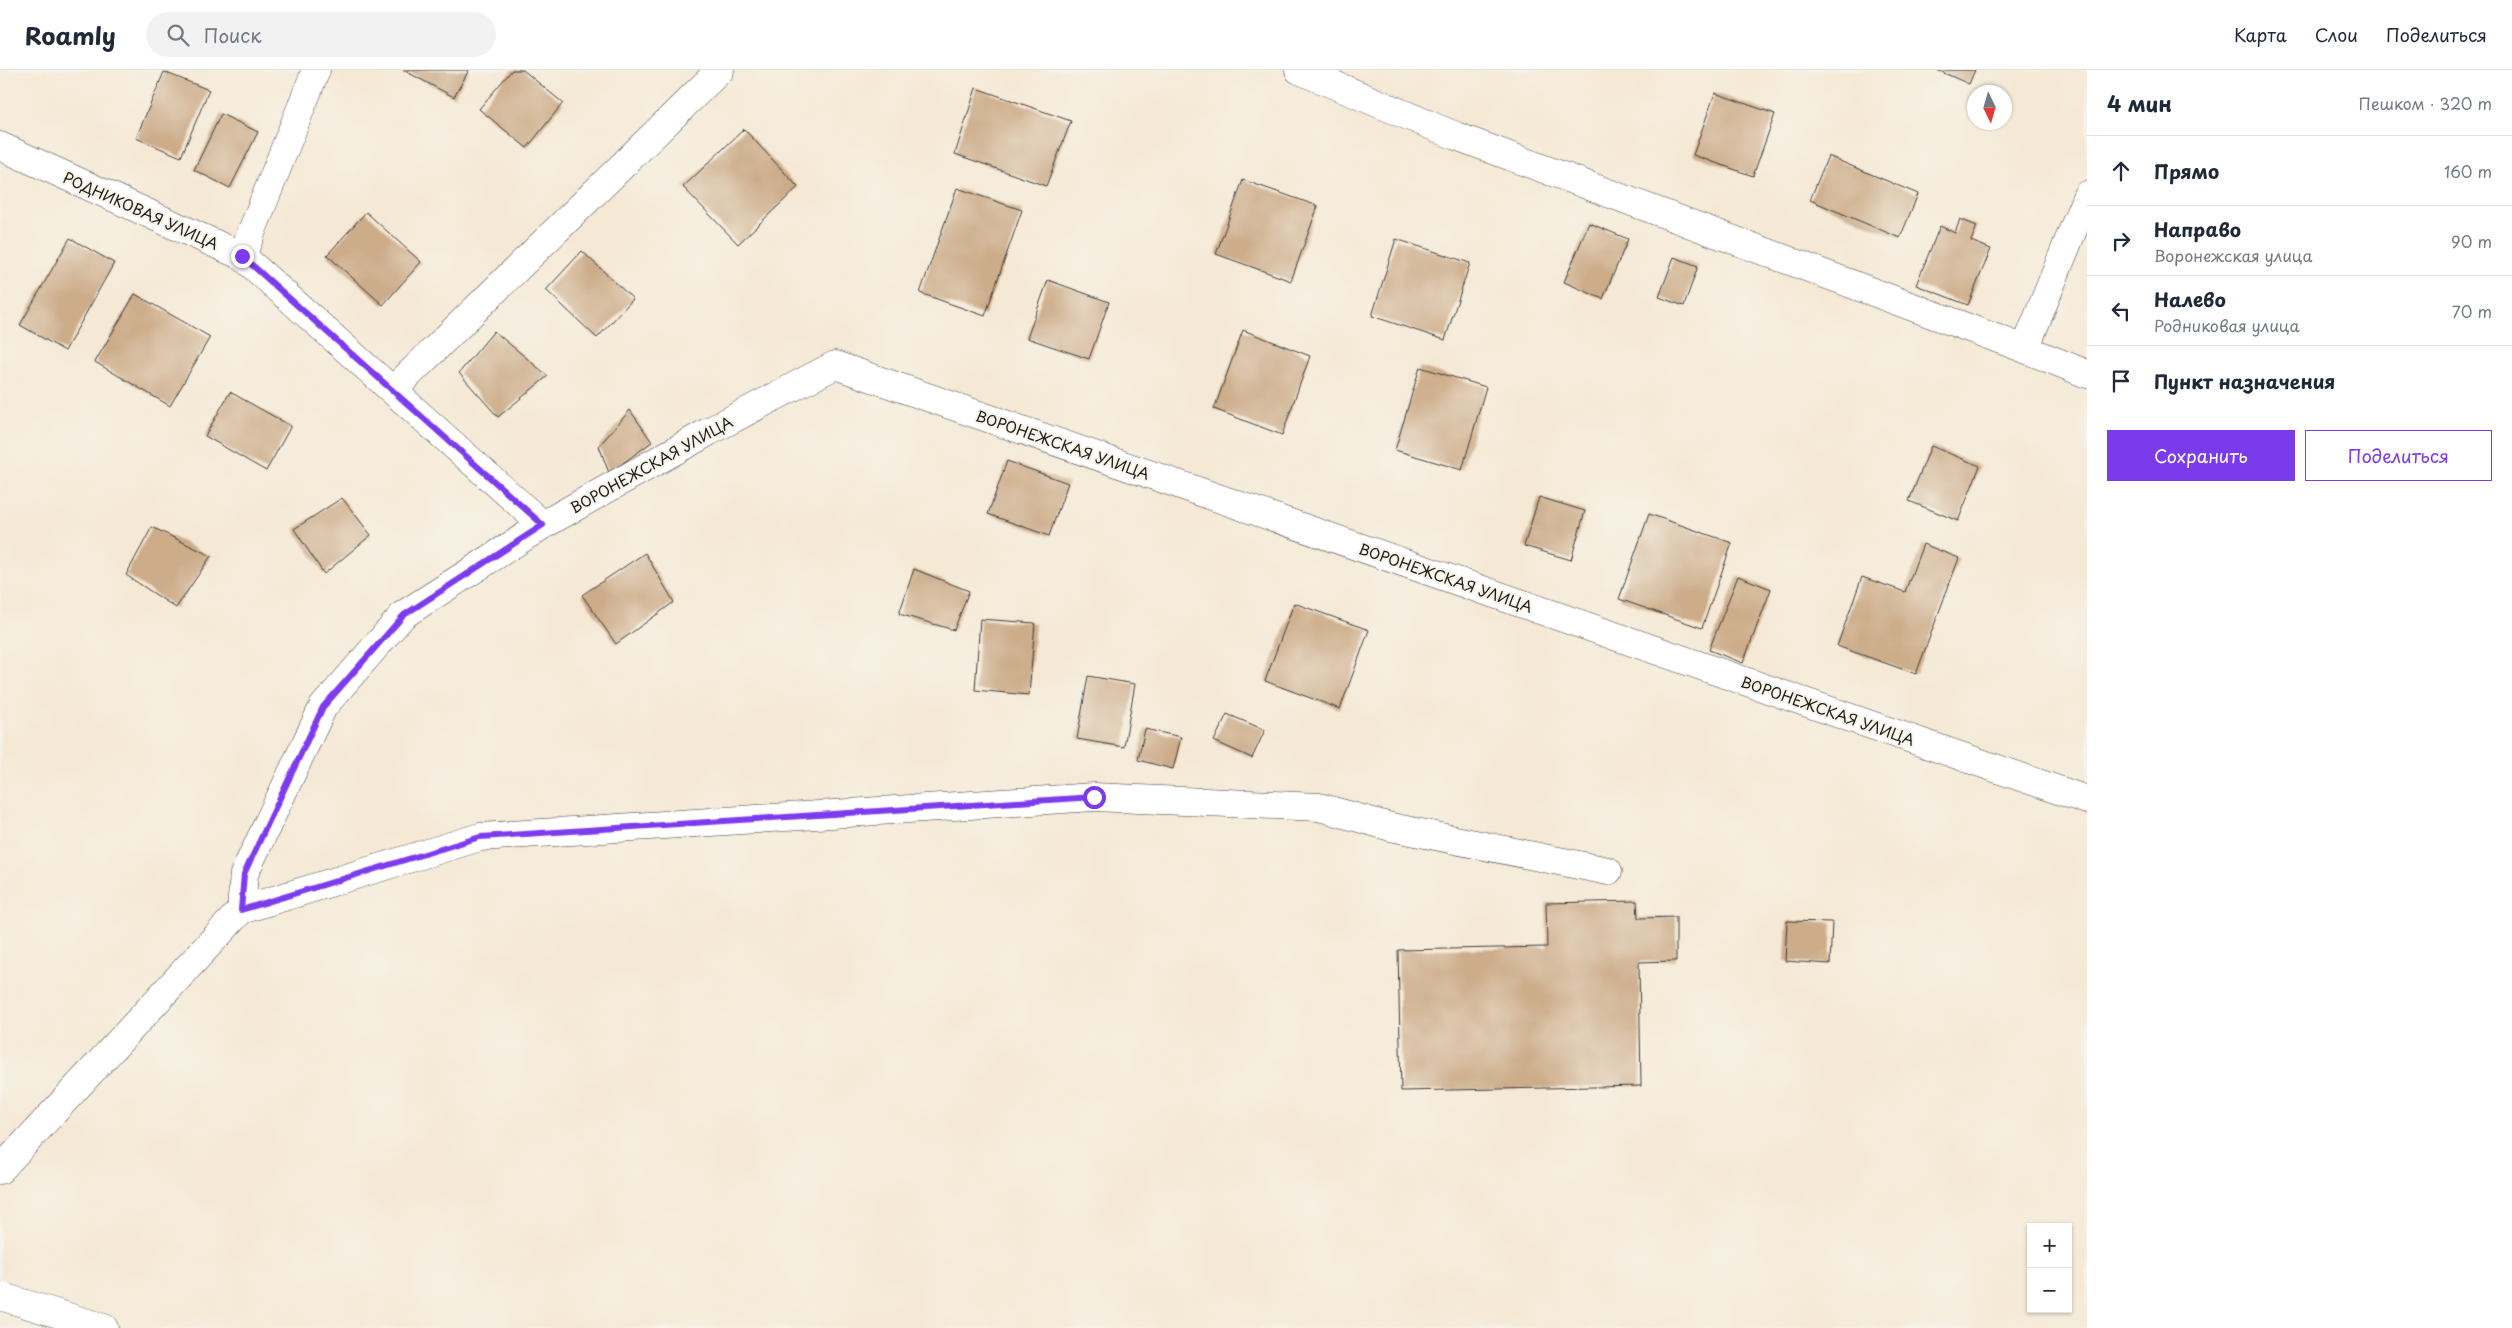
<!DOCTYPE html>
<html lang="ru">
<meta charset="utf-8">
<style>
body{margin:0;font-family:"Playpen Sans",sans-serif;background:#f2f2f3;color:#1f2937}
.controls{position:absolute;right:15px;bottom:15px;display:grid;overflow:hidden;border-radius:0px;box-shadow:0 1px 4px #0004}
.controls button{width:45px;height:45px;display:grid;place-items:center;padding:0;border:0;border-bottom:1px solid #e0e1e3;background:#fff;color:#1f2937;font:25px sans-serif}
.compass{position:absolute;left:1967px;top:15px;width:45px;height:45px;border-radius:50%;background:#fff;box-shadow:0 1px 4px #0004;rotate:175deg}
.stop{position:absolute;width:15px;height:15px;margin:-11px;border:4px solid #7c3aed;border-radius:50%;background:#fff}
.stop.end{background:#7c3aed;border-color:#fff;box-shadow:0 1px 5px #0008}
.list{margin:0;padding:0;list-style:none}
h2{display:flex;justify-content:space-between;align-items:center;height:65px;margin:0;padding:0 20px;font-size:21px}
h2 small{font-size:16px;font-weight:400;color:#747a83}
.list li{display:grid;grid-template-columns:32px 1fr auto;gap:15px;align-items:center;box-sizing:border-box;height:70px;padding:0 20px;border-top:1px solid #e0e1e3}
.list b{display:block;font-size:19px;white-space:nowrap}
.list p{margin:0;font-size:16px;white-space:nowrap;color:#747a83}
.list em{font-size:16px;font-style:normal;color:#747a83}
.actions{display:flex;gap:10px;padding:15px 20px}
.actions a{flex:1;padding:11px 0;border:1px solid #7c3aed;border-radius:0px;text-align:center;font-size:18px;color:#7c3aed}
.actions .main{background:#7c3aed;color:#fff}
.icon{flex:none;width:28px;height:28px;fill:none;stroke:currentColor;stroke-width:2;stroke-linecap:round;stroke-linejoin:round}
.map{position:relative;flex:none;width:2087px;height:1258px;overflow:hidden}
header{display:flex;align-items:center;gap:30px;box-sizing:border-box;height:70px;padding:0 25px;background:#fff;border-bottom:1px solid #e0e1e3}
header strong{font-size:24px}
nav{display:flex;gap:28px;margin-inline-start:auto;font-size:18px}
.search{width:350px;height:45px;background:#f2f2f3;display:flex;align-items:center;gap:12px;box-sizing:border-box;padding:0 18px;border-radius:28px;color:#747a83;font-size:19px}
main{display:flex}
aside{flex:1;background:#fff}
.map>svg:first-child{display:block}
.building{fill:#ccac89}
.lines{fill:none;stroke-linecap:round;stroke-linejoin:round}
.minor-casing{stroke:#3d3b38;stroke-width:29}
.minor{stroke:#fff;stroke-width:28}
.route{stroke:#7c3aed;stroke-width:6}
.labels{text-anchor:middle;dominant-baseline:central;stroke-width:4;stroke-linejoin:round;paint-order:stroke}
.street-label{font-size:15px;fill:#1c1c1c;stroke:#f7f3e8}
</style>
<header>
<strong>Roamly</strong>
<div class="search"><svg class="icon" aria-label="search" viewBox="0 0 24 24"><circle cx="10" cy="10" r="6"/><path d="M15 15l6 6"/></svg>Поиск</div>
<nav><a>Карта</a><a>Слои</a><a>Поделиться</a></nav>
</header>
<main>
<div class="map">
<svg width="2087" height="1258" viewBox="0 0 2087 1258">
<rect width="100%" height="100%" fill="#f7f3e8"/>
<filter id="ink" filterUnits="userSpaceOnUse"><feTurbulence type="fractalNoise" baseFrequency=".02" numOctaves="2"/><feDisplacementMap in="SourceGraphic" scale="10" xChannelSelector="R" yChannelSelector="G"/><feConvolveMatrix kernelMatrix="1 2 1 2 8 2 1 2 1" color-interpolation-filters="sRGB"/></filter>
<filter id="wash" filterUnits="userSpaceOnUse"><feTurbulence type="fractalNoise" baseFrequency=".0096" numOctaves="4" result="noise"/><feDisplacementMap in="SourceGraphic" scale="20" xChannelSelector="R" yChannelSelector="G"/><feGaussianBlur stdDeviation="1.12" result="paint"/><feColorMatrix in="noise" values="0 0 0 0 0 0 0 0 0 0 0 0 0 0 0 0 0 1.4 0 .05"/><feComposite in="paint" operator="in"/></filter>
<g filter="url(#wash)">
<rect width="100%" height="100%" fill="#f5e9d6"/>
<g id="blocks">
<path class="building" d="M403,0H469L454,27Z
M512,0H523L563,33L527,78L479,39Z
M1937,0H1975L1969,14Z
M164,2L209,20L181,87L136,68Z
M976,18L1071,51L1046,116L955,84Z
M1715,23L1775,44L1753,106L1693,85Z
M221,44L258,62L230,118L194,100Z
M744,59L798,117L738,174L683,117Z
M1828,86L1918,124L1900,168L1810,130Z
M1243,110L1318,136L1291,211L1216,184Z
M957,118L1022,140L985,246L920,223Z
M366,142L421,192L383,235L327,185Z
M1960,149L1977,156L1971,171L1991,179L1968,235L1916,215L1940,156L1955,163Z
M1589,153L1628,169L1603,229L1564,212Z
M70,168L114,193L65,281L20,255Z
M1396,169L1470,193L1445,270L1372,246Z
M582,181L633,229L597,268L546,220Z
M1674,187L1698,196L1684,236L1659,227Z
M1048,210L1109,232L1089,289L1027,268Z
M135,224L210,267L170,336L95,292Z
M1243,260L1310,286L1282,365L1214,339Z
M494,261L548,306L498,347L459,303Z
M1420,297L1486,317L1462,400L1395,380Z
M230,322L291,356L266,401L205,366Z
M630,340L652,372L609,403L599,376Z
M1931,376L1980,396L1958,451L1909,431Z
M1007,391L1068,413L1049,466L988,444Z
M1539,427L1585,441L1571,490L1524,476Z
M342,428L371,465L324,504L294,459Z
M1649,444L1732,473L1702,558L1619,529Z
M152,457L211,486L176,538L126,505Z
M1923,474L1959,488L1916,604L1837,576L1862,507L1905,522Z
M645,483L674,532L616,574L582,525Z
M914,499L969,521L954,560L899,544Z
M1738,506L1771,519L1743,593L1709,580Z
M1294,533L1369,560L1340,639L1265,611Z
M980,549L1035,553L1029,625L975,620Z
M1088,606L1135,614L1124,677L1077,669Z
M1227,644L1265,660L1252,688L1214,671Z
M1145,659L1181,667L1173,699L1138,690Z
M1637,831L1638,848L1676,847V891L1639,892L1641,1016L1401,1021L1398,880L1547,877L1546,833Z
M1787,851L1832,852L1830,894L1785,891Z"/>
</g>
</g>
<g filter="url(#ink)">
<use href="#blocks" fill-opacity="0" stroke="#3d3b38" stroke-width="1"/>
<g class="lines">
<defs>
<path id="minor" d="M1299,0L1456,66L2025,279L2087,304
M0,76L242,186L543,455
M242,186L316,0
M2025,279L2087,125
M393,320L720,0
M241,840L244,804L323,637L403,545L543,455L708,362L835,295L2087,730
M0,1100L241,840L480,767L1094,727L1319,737L1391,757L1608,801
M0,1226L104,1258"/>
</defs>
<use href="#minor" class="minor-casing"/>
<use href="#minor" class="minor"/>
</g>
</g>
<g class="lines" filter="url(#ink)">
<path class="route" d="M242,186L543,455L404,545L323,637L244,804L241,840L480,767L1094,727"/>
</g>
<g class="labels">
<g class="street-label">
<text transform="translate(141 140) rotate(24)">РОДНИКОВАЯ УЛИЦА</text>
<text transform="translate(1063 374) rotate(19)">ВОРОНЕЖСКАЯ УЛИЦА</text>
<text transform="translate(651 394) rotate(-29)">ВОРОНЕЖСКАЯ УЛИЦА</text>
<text transform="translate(1446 507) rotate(19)">ВОРОНЕЖСКАЯ УЛИЦА</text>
<text transform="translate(1828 640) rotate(19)">ВОРОНЕЖСКАЯ УЛИЦА</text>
</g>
</g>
</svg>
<div class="controls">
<button>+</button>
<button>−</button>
</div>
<svg class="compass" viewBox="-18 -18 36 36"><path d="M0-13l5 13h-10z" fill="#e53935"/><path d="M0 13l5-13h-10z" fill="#747a83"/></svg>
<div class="stop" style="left:1094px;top:727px"></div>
<div class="stop end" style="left:242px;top:186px"></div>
</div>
<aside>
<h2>4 мин<small>Пешком · 320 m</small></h2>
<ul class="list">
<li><svg class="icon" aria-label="ahead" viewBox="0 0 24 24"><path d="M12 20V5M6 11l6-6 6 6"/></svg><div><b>Прямо</b></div><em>160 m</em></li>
<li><svg class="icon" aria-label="right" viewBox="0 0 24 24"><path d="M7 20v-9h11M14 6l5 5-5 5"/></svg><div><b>Направо</b><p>Воронежская улица</p></div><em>90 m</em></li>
<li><svg class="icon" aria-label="left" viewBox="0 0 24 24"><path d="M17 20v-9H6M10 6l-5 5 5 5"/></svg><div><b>Налево</b><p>Родниковая улица</p></div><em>70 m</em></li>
<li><svg class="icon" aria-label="arrive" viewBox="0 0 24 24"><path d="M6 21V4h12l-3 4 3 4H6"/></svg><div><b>Пункт назначения</b></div></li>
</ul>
<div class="actions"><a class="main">Сохранить</a><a>Поделиться</a></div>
</aside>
</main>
